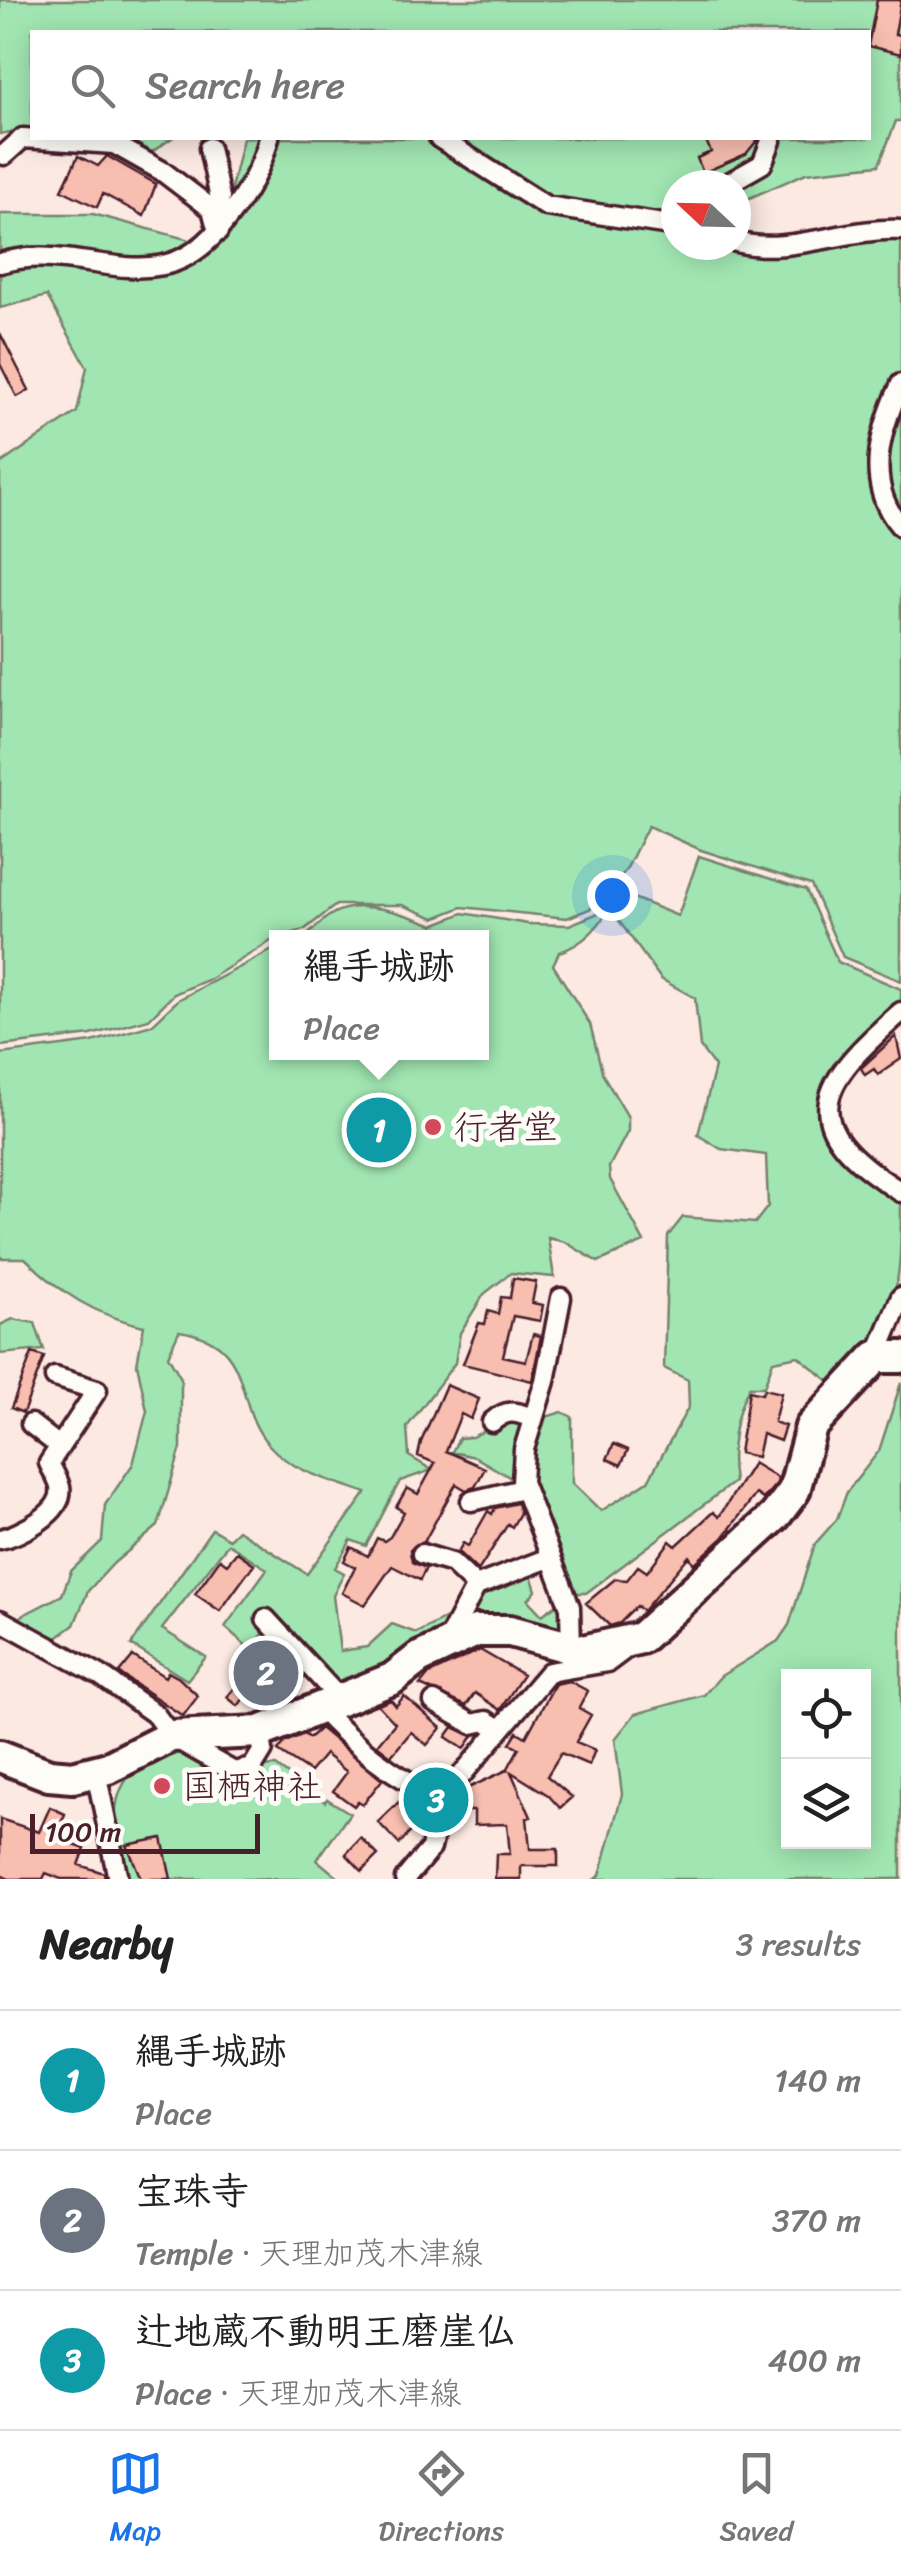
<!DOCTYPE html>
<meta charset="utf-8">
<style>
body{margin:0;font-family:Sriracha,"Klee One",sans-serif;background:#f2f2f2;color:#222}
.controls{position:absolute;right:30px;bottom:30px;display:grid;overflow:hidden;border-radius:0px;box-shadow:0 5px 25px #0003}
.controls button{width:90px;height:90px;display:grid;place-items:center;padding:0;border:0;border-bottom:2px solid #e0e0e0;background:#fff;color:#222;font:50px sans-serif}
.compass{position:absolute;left:661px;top:170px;width:90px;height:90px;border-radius:50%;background:#fff;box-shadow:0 5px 25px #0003;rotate:292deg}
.scale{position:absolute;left:30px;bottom:25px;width:230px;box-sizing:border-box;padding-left:10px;border:5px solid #4a1f2b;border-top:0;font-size:28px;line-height:35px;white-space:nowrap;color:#4a1f2b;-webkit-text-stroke:8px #fdfcf7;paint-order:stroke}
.you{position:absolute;left:612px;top:895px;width:35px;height:35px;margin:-25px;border:8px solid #fff;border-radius:50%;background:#1a73e8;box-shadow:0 0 0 15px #1a73e833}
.badge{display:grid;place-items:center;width:65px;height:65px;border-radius:50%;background:#1a73e8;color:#fff;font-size:32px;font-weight:700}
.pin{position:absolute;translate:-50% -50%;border:5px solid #fff;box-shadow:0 2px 10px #0006}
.popup{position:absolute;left:269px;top:930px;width:220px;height:130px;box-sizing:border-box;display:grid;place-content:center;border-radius:0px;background:#fff;filter:drop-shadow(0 2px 8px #0005);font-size:32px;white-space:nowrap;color:#767676}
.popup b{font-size:38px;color:#222}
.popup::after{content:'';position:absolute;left:50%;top:100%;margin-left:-20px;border:20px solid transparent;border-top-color:#fff}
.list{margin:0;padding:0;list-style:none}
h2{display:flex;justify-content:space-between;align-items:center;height:130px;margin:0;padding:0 40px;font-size:42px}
h2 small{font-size:32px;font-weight:400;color:#767676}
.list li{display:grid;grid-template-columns:65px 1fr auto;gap:30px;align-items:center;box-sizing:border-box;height:140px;padding:0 40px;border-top:2px solid #e0e0e0}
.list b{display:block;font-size:38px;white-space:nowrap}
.list p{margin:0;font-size:32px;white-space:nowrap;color:#767676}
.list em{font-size:32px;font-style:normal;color:#767676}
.icon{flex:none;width:55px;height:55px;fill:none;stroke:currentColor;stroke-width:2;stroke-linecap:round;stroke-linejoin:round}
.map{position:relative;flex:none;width:901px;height:1879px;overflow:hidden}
.search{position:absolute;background:#fff;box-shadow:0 5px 25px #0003;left:30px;right:30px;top:30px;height:110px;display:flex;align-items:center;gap:25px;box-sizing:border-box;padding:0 35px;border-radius:0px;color:#767676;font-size:38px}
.sheet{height:550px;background:#fff}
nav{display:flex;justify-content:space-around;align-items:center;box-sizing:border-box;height:140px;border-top:2px solid #e0e0e0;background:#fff;font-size:28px;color:#767676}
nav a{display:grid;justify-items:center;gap:5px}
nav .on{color:#1a73e8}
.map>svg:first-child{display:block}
.green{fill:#a1e6b2;stroke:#76826e;stroke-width:2.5;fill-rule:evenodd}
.building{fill:#f8beb0;stroke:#4a1f2b;stroke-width:2.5}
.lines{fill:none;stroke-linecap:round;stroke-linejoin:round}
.street-casing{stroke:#4a1f2b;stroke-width:25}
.primary-casing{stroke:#4a1f2b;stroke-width:38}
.street{stroke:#fdfcf7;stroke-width:18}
.primary{stroke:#fdfcf7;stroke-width:30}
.poi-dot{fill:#d1495b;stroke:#fdfcf7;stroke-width:4}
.labels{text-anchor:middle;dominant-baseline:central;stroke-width:10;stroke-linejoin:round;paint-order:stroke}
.poi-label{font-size:35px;fill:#4a1f2b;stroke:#fdfcf7;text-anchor:start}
</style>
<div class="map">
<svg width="901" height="1879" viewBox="0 0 901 1879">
<rect width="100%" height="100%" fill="#fce9e2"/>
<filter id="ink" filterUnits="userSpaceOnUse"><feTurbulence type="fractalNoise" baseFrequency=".01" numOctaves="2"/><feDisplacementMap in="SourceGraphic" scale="20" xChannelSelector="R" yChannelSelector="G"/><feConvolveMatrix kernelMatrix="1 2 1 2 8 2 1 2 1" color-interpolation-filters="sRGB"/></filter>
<g filter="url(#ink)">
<path class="green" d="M0,0H901V121H896L879,165L806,173L736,204V185H676V220L548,201L449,138H868V32H32V128L0,134Z
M114,138H172L149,154Z
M243,138H263L259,155L225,214Z
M275,138H428L520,200L561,216L676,232V245H724L755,253L901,235V374L875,436L901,534V981L843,957L811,885L701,850L648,826L626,870L597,906L567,918L462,907L435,918L402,905H336L304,930L276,938L210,979L174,994L149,1019L91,1035L0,1046V464L77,412L87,367L47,296L0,308V269C69,260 171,297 220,239C243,211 257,170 275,138Z
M0,214H93L201,243L162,261L0,257Z
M901,395V520C876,478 883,439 901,395Z
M699,856L806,890L838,962L901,989V1006C877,1029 808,1079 824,1117C831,1133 886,1181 901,1197C901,1290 901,1316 835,1386L798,1356L773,1361L764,1387H749C734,1416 729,1450 734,1482L586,1593H569L525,1481L536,1420L562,1412L572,1417V1483L601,1511L648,1481L689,1406L688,1380L664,1368L668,1236L683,1217L755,1223L768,1206L766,1155L721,1149L698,1135L715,1067L700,1047L695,998L661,979L614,914L624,894L678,916Z
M618,892C606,918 587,944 559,952L553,965L590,1024L603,1075L628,1117V1131L609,1167L610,1179L644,1242L598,1262L565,1242L548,1238L554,1277L511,1273L484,1294L460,1333L455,1363L407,1427L409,1456L432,1470L400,1481L366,1546L351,1540L335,1568L344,1573L333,1596L340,1651L367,1647L392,1624L416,1633L456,1613L446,1634L344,1692L274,1622L250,1649L225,1627L267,1569L228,1544L162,1629L206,1657L187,1680L131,1645L212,1529L229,1539L238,1530L307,1574L366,1493C332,1480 295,1474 269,1445C231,1403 257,1342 179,1331L168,1356L181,1378V1448L158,1526L114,1563L88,1591L74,1625L51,1642L12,1621L62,1595L71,1571L102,1541L105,1505L133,1464L147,1411L137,1364L144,1326C96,1316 59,1292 25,1258H0V1054L92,1042L152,1025L178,1000L276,948V1052H482V938L304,937C314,931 320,922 329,916C358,896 405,914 434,925L463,913L528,924L569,925L601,912Z
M13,1319L35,1323L44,1350L0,1354V1325Z
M901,1383V1879H595L600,1875L622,1794L615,1739L635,1714L704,1695L721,1676L778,1641L789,1625L815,1544L837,1519L847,1492L879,1451ZM788,1676H864V1841H788Z
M511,1417L528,1422L518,1482L475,1457L452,1452L459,1438L472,1437Z
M529,1568L536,1591L528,1600L542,1615L564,1599L569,1634L458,1627L473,1596Z
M163,1749L192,1752L239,1786L249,1787L262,1767L276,1766L325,1802L327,1799L350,1813L317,1860L340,1879H124C114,1822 101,1782 163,1749Z"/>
<path class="building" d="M877,0H901L895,34L901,35V54L868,46Z
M712,138H759L746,154L703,173L697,158L711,152L707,143Z
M78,156L98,166L107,156L156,184L144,216L103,194L97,207L62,190Z
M0,333L29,390L17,397L0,364Z
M896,1036L901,1059L878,1075L874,1069L865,1075L861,1068Z
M513,1278L536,1282L532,1303L543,1305L540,1321L513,1316L503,1356L526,1361L533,1334L541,1336L532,1381L463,1364L479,1323L485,1324L488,1311L498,1314L501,1297L510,1298Z
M32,1353L44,1357L23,1413L11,1408Z
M446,1385L479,1399L471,1419L461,1414L446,1451L485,1468L475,1487L466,1490L456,1484L424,1542L410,1550L412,1562L426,1568L420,1580L392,1566L365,1605L342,1593L355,1567L344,1561L351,1547L368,1556L377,1538L384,1541L390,1537L404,1512L396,1507L407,1488L418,1494L435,1463L418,1456L421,1442Z
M764,1389L781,1393L774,1422L785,1426L780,1441L762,1434L757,1457L739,1453L749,1391L762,1394Z
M614,1444L628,1450L621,1465L607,1459Z
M753,1463L778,1478L777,1483L763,1499L756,1494L723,1538L694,1564L689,1556L643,1611L637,1606L620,1623L610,1626L586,1603L615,1579L627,1580L638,1566L647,1572L670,1541L676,1546L713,1512L719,1517Z
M517,1503L520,1513L512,1527L508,1524L478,1571L458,1552L463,1543L468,1546L488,1511L492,1514L495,1508Z
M237,1552L254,1564L220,1611L195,1594L220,1559L227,1564Z
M480,1650L523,1675L500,1710L475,1693L466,1706L420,1685L429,1674Z
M265,1652L287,1667L283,1677L269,1692L256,1683L238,1706L227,1697Z
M133,1656L165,1677L168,1672L179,1678L198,1696L183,1716L119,1673Z
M569,1681L588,1691L579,1708L591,1715L576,1742L595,1750L589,1765L561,1753L547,1776L572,1797L560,1808L548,1795L511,1772L531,1817L527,1818L530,1849H558V1866H521V1879H495L496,1854H510L507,1824L474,1825V1811H466V1789L507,1770L519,1748L510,1743L517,1732L526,1737L555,1684Z
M404,1696L441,1728L427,1745L411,1732L391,1756L377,1745L395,1723L378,1705L391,1700L396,1706Z
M453,1727L473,1736L464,1749L446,1737Z
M320,1728L382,1780L363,1804L358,1801L354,1806L333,1791L347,1772L325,1754L310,1772L278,1751L285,1742L304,1734L309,1738Z
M403,1798L425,1817L399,1844L378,1822Z
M50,1807L65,1814L55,1838L85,1849L79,1865L104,1873L105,1879H61L46,1873L43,1879H9L0,1875V1819L39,1832Z
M162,1838L171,1879H141L127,1845Z
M361,1838L378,1855L362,1871L346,1854Z"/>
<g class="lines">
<defs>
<path id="street" d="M439,138L546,206L676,226
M209,148L220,198L216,218
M4,155L23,138L114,144L162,171L212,209L218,232
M725,185L762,164L771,141
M736,242C789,256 846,227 901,230
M0,263C87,238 159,312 227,219C246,195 262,167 269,138
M901,384C880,430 863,484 901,527
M901,1012C819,1084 790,1123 901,1192
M561,1298L545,1381L524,1449L522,1482L570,1607L571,1650
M876,1357L901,1297
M492,1422C506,1409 515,1411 532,1418
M31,1424L59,1446
M471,1501L523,1489
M0,1539C20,1535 65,1512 60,1487C58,1479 52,1470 49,1463L97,1390L55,1377
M422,1554L452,1563L476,1586
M266,1619L340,1699
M0,1620L100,1675L155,1714L171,1736L234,1772L252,1768L263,1750L260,1732
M446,1643L476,1586L549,1558
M434,1702L472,1724L486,1721L499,1729
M318,1706C354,1745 393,1778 442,1798L431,1848L405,1879
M96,1772L118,1879
M442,1798L549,1672L608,1662L628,1647"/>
<path id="primary" d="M0,1756L49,1775L73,1777L108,1768L171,1736L260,1732L392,1679L419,1658L476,1631H510L583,1651L641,1638L775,1516L794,1491L811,1427L876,1357H901"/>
</defs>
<use href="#street" class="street-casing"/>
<use href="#primary" class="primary-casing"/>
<use href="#street" class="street"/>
<use href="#primary" class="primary"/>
</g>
</g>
<g class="poi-dot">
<circle cx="433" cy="1127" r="10"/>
<circle cx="162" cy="1786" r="10"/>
</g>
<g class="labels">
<g class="poi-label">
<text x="453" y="1127">行者堂</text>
<text x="182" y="1786">国栖神社</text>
</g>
</g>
</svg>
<div class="controls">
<button><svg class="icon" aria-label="locate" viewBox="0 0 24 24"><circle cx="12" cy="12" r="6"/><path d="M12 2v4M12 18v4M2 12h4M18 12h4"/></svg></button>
<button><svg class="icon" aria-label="layers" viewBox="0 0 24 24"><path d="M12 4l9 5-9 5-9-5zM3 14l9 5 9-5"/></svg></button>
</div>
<svg class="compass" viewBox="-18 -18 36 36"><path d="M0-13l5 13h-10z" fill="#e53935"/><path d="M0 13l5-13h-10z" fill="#767676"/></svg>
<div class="scale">100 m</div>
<div class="you"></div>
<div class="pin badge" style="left:379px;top:1130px;background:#0f9aa8">1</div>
<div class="popup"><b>縄手城跡</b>Place</div>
<div class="pin badge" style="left:266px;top:1673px;background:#6b7280">2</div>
<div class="pin badge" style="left:436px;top:1800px;background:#0f9aa8">3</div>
<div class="search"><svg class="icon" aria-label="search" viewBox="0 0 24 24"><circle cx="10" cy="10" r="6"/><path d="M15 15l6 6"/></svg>Search here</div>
</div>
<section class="sheet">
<h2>Nearby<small>3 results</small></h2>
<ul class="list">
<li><span class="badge" style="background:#0f9aa8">1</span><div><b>縄手城跡</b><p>Place</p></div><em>140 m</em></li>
<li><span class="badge" style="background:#6b7280">2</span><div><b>宝珠寺</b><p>Temple · 天理加茂木津線</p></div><em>370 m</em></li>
<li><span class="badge" style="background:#0f9aa8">3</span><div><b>辻地蔵不動明王磨崖仏</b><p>Place · 天理加茂木津線</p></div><em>400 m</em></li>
</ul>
</section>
<nav>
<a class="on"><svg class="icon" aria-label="map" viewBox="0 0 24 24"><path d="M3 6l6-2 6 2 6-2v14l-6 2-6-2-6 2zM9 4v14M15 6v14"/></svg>Map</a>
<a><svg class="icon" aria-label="directions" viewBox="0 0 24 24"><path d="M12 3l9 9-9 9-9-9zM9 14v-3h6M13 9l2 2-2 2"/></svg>Directions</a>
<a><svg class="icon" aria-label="saved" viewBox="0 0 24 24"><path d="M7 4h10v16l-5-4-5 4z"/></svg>Saved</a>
</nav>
